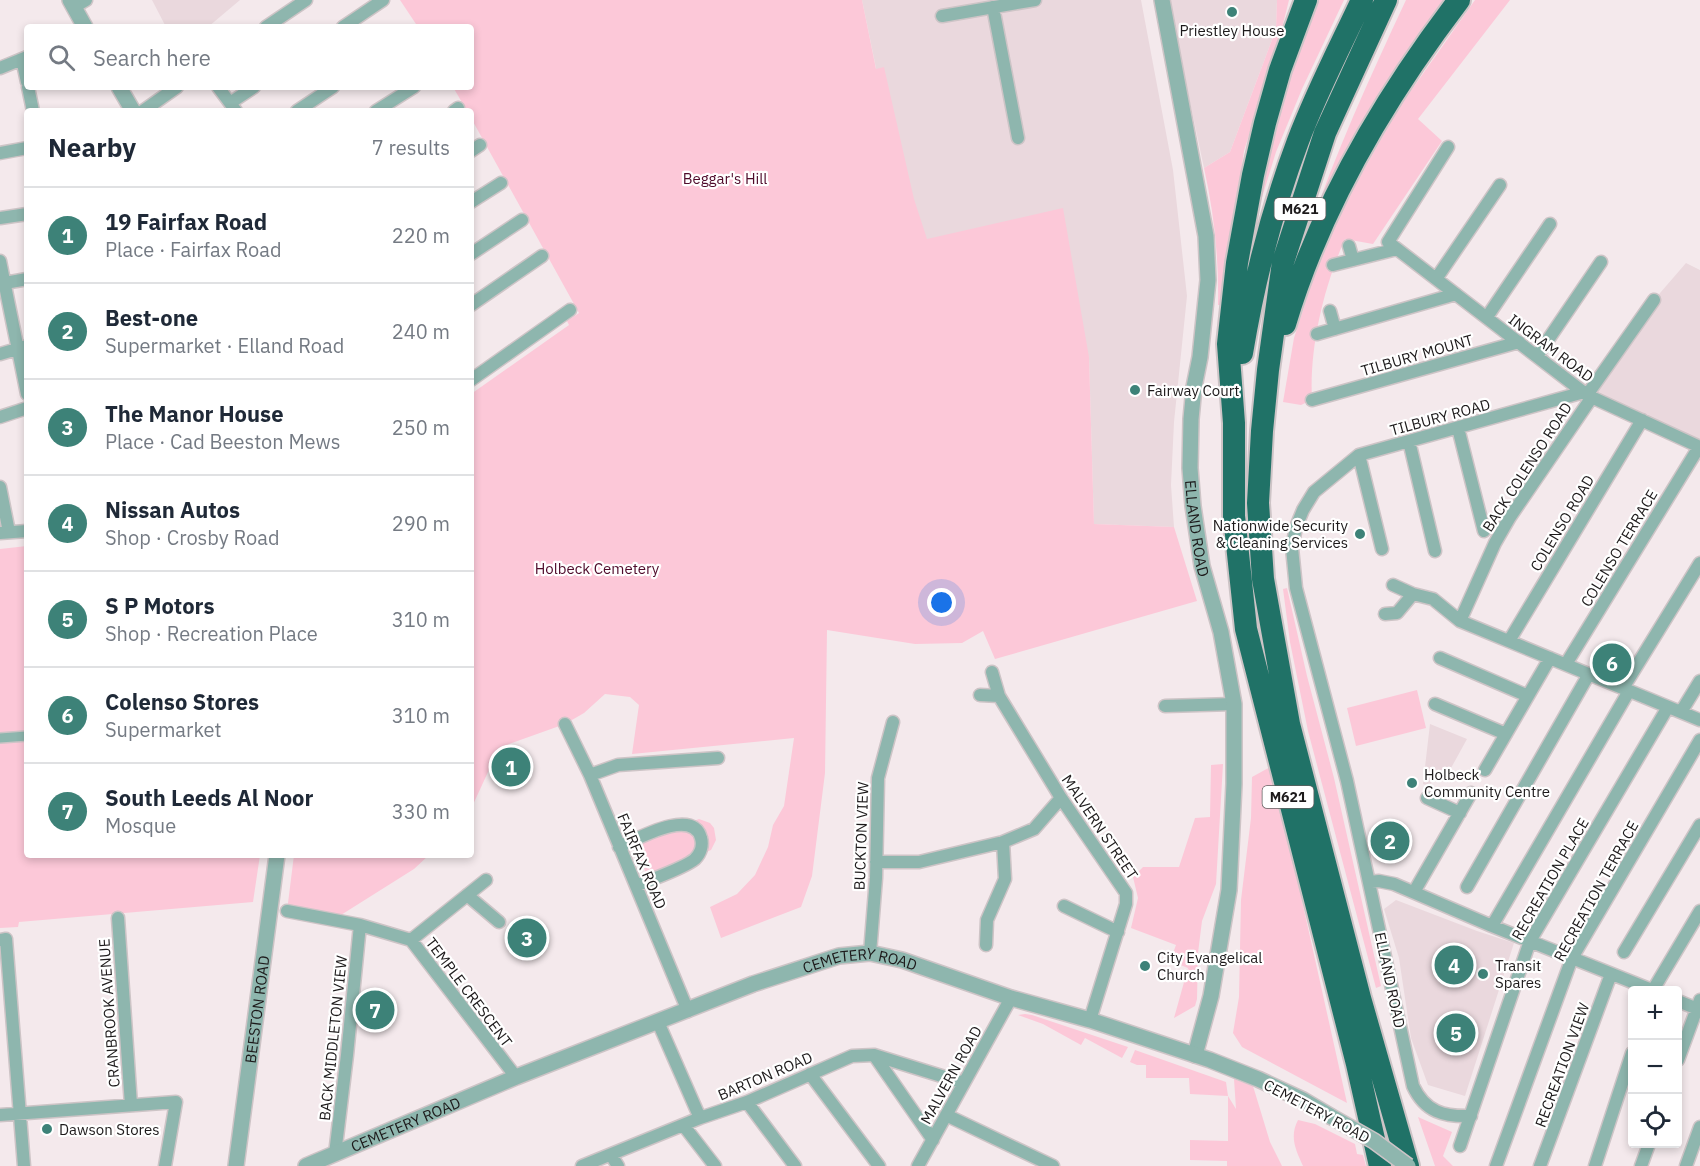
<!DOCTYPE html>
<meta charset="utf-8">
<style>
body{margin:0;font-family:"IBM Plex Sans",sans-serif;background:#f6f6f7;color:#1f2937}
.controls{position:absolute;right:18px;bottom:18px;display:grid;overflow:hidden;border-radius:6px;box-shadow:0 3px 9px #0003}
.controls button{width:54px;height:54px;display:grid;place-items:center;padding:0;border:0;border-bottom:2px solid #e0e1e3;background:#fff;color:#1f2937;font:30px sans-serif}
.you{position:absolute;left:942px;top:603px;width:21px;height:21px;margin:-15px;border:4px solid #fff;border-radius:50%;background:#1a73e8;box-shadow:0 0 0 9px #1a73e833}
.badge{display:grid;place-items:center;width:39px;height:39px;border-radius:50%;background:#3d8278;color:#fff;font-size:20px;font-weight:700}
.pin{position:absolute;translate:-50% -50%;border:3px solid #fff;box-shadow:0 2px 6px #0006}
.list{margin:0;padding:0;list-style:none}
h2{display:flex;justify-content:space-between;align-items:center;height:78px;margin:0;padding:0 24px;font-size:26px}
h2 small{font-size:20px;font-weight:400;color:#747a83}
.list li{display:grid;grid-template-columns:39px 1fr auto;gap:18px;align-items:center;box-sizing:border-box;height:96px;padding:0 24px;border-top:2px solid #e0e1e3}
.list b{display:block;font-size:22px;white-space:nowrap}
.list p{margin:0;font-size:20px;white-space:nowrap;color:#747a83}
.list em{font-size:20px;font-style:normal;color:#747a83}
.icon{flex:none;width:33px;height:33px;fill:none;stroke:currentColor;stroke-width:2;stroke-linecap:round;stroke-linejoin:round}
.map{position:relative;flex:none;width:1700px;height:1166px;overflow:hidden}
.search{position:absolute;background:#fff;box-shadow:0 3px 9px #0003;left:24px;top:24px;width:450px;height:66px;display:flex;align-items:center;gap:15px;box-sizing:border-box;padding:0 21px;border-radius:6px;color:#747a83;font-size:22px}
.panel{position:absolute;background:#fff;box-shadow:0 3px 9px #0003;left:24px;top:108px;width:450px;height:750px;border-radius:6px}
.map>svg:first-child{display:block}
.built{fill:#ead8dd}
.green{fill:#fcc8d8}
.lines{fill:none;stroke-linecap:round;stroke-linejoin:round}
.pedestrian-casing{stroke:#cdc4c6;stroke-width:12}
.minor-casing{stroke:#cdc4c6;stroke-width:15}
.tertiary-casing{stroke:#cdc4c6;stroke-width:18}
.motorway-casing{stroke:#cdc4c6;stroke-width:26}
.pedestrian{stroke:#8eb6ae;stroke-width:9}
.minor{stroke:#8eb6ae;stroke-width:12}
.tertiary{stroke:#8eb6ae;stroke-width:15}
.motorway{stroke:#207267;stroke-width:22}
.tertiary-bridge-casing{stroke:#cdc4c6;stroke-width:18;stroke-linecap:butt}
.tertiary-bridge{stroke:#8eb6ae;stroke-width:15}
.poi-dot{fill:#3d8278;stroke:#fff;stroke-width:2}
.labels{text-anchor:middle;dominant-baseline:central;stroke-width:4.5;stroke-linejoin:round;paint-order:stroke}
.shield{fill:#fff;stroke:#615f5f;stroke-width:1.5}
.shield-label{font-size:14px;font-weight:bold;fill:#1d1a1b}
.poi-label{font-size:15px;fill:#1d1a1b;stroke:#fff;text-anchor:start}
.park-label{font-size:15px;fill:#4f0b2b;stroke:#fff}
.street-label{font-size:15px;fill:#1d1a1b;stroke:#fff}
</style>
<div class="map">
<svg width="1700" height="1166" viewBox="0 0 1700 1166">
<rect width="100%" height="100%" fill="#f4e9ec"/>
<path class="built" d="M152,0H240L208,27H166Z
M862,0H1141L1173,170L1187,296L1174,422L1171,485L1174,527L1094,524L1089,357L912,243Z
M1168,0H1277L1276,29L1230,152L1204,168Z
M1686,263L1700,270V447L1587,395L1654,300Z
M1430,724L1467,739L1445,779L1436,776L1429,786L1423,784Z
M1396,900L1477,931L1514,943L1465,1096L1428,1085L1411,1038L1399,958L1384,909Z"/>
<path class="green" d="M400,0H862L876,69L884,67L914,199L927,239L1063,208L1089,357L1094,524L1174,527L1197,601L995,659L983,631L962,643L915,644L827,630L825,773L812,876L801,907L721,938L710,907L737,894L755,875L768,847L773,825L784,806L794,738L632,754L639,705L630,697L605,694L584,713L565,724L509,744L494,759L471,809V394L569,325L567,321L579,313L471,118V111H467L453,87H471V27H418Z
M1277,0H1289L1281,32L1244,151L1223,305H1218C1219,258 1214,213 1204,168L1230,152L1276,29Z
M1315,0H1344L1302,89L1276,152L1249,240L1260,177L1287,82Z
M1406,0H1453L1308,234C1335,153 1370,77 1406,0Z
M1475,0H1510L1418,119L1442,141L1373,244L1345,239C1324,286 1309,348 1312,400L1301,405L1283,402L1294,338L1315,273L1345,203L1398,109Z
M27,546V855H260L253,902L19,922L18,927L0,928V549Z
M1287,588L1307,676L1334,778L1381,986L1376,988L1308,731L1290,642L1283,589Z
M1417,690L1426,728L1356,746L1347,708Z
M1223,764L1216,884L1202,921L1198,953L1197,999L1195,1006L1174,1018L1188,968L1170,961L1176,945L1131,928L1138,898L1133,877L1143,867H1179L1195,818L1210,817L1211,765Z
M1272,766L1347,1103L1242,1047L1233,1033L1239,997L1241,900L1251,818L1252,777Z
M699,819L710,823L714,828L716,840L711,850L648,878L634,844Z
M294,855H429L414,869L333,920L287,911Z
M1025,1014L1032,1015L1128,1047L1122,1058L1085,1038L1081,1045L1043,1024L1018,1015Z
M1135,1050L1226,1082L1228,1096L1236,1109L1234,1079L1253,1086L1270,1142L1282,1166H1227V1161L1190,1160V1140L1228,1141V1096L1190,1094L1189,1078H1146V1065H1137L1130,1062Z
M1418,1117L1452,1132L1443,1156L1453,1166H1435Z
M1298,1120L1315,1124L1355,1144L1357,1154L1363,1155L1366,1166H1303C1296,1150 1289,1137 1298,1120Z"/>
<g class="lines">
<defs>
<path id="pedestrian" d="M0,738L27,736"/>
<path id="minor" d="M74,7L86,0
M993,7L1018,138
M942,16L1035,0
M266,27L306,0
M343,27L383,0
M22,59L27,82
M0,68L27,57
M28,87L33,111
M218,87L236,111
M230,103L254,87
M143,111L177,87
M297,111L333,87
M376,111L414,87
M454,111L458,108
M1448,147L1388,242L1587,395L1700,447
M471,151L480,145
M0,153L27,148
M471,202L501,183
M0,218L27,214
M1349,246L1353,260
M471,254L522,220
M0,261L27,394
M1333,265L1397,249
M1436,279L1500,185
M5,283L27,279
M471,305L542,256
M1330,311L1335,329
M1487,317L1550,224
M1317,334L1456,294
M0,354L27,346
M1537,356L1601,262
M471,380L570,310
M1587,395L1654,300
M1312,400L1519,342
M0,417L27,408
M1458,428L1484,531
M1409,441L1435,551
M1359,455L1382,549
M0,487L9,532
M0,533L27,531
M1393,585L1413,594
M1385,614L1397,613L1413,594L1433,599L1460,621L1700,720
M1460,621L1495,543L1510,517L1592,397
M1509,641L1642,420
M1440,658L1528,696
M1566,664L1699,447
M992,672L999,696L1061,798L1126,893V904L1090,1020
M1623,688L1700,563
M980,695L999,696
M1435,704L1506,734
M1165,706L1234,704
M1681,712L1700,681
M565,724L590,775L688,1011
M1485,770L1550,658
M590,775L618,765L718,758
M1427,798L1460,813
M619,847C637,839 693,807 701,838C703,845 701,853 695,859C683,869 651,879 636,886
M876,862H919L1003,842L1034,829L1061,798
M1369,882L1379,881L1394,884L1492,926L1652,990
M1467,887L1589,674
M1414,892L1471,793
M467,895L499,922
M1064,906L1118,932
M287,911L360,925L411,940L516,1077
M118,918L131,1105
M1492,926L1629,691
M0,940L6,939L24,1166
M411,940L486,880
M986,945L987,920L1005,879L1003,842
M1624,952L1700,825
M870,953L876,878L878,778L893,722
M1653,990L1700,911
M1678,1001L1700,1010
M658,1022L700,1118
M874,1055L933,1140
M1678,1060L1700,1000
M810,1074L879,1166
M747,1102L795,1166
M0,1115L176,1102L165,1166
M946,1115L1053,1166
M1471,1116C1444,1117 1425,1112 1413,1086L1347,781L1296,588L1292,548L1296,527L1303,510L1314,492L1359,455L1584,392
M684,1126L715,1166
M1460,1146L1530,941L1668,707
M335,1154L347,1055L360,925
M611,1155L618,1166
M582,1166L700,1118L747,1102L852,1056L874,1055L964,1083
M918,1166L1011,998
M1496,1166L1572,958L1700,740
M1540,1166L1611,974
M1595,1166L1632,1053
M1641,1166L1649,1144
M1686,1166L1700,1127"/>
<g id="tertiary">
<path d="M70,0L85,27"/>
<path id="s1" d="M1162,0L1206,236L1208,280L1200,357L1194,387L1191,419L1190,468L1193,506L1202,566L1221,632L1234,704V784L1229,890L1211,996L1195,1055"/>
<path d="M119,87L133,111"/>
<path id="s2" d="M236,1166L277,855"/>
<path id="s3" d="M306,1166L516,1077L753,984L839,956L870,953L902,960L1011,998L1090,1020L1210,1060L1258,1079L1303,1100L1330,1116"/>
</g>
<path id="motorway" d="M1306,0L1280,70L1265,123L1253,175L1237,263L1228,344L1234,423V516L1246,629L1357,1064L1380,1166
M1386,0L1325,133L1283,262L1268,370L1262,431L1258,503L1263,579L1289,724L1360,998L1408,1166
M1285,324C1320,207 1385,97 1459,0
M1242,353C1254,281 1272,210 1298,141C1316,93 1340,47 1362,0"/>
</defs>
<use href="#pedestrian" class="pedestrian-casing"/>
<use href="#minor" class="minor-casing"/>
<use href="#tertiary" class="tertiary-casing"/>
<use href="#motorway" class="motorway-casing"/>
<use href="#pedestrian" class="pedestrian"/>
<use href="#minor" class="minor"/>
<use href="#tertiary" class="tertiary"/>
<use href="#motorway" class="motorway"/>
<defs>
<path id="tertiary-bridge" d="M1330,1116L1374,1141L1408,1166"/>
</defs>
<use href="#tertiary-bridge" class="tertiary-bridge-casing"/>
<use href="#tertiary-bridge" class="tertiary-bridge"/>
</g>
<g class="poi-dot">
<circle cx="1232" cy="12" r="6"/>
<circle cx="1135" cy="390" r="6"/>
<circle cx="1360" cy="534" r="6"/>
<circle cx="1412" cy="783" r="6"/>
<circle cx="1145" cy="966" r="6"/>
<circle cx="1483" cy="974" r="6"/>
<circle cx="47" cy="1129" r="6"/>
</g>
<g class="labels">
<g class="shield">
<rect x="1274.5" y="198" width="51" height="22" rx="4.5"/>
<rect x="1262.5" y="786" width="51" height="22" rx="4.5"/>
</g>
<g class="shield-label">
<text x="1300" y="209">M621</text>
<text x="1288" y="797">M621</text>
</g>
<g class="poi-label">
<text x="1232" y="30" text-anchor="middle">Priestley House</text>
<text x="1147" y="390">Fairway Court</text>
<text x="1348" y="525" text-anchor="end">Nationwide Security<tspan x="1348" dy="17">&amp; Cleaning Services</tspan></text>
<text x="1424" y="774">Holbeck<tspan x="1424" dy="17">Community Centre</tspan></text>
<text x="1157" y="957">City Evangelical<tspan x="1157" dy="17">Church</tspan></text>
<text x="1495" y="965">Transit<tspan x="1495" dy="17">Spares</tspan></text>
<text x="59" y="1129">Dawson Stores</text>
</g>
<g class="park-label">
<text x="725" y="178">Beggar's Hill</text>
<text x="597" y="568">Holbeck Cemetery</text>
</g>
<g class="street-label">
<text transform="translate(1551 348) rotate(37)">INGRAM ROAD</text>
<text transform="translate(1417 355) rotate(-16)">TILBURY MOUNT</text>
<text transform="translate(1440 417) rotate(-15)">TILBURY ROAD</text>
<text transform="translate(1527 467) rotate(-57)">BACK COLENSO ROAD</text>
<text transform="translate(1562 523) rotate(-59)">COLENSO ROAD</text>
<text stroke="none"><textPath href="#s1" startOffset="534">ELLAND ROAD</textPath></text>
<text transform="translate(1619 548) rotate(-59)">COLENSO TERRACE</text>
<text transform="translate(1100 827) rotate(56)">MALVERN STREET</text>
<text transform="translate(861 836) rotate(-88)">BUCKTON VIEW</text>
<text transform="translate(642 861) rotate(67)">FAIRFAX ROAD</text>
<text transform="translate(1550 879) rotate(-60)">RECREATION PLACE</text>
<text transform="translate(1596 891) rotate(-61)">RECREATION TERRACE</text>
<text stroke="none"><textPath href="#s3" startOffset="594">CEMETERY ROAD</textPath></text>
<text transform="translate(1390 980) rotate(78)">ELLAND ROAD</text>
<text transform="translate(469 992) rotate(53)">TEMPLE CRESCENT</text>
<text stroke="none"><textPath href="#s2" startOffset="158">BEESTON ROAD</textPath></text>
<text transform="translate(109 1013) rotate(-94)">CRANBROOK AVENUE</text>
<text transform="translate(333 1038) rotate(-84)">BACK MIDDLETON VIEW</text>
<text transform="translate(1562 1065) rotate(-70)">RECREATION VIEW</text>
<text transform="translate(951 1075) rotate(-61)">MALVERN ROAD</text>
<text transform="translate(765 1076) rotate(-23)">BARTON ROAD</text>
<text transform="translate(1317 1111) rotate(28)">CEMETERY ROAD</text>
<text stroke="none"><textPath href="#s3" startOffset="108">CEMETERY ROAD</textPath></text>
</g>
</g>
</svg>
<div class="controls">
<button>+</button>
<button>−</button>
<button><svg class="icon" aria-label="locate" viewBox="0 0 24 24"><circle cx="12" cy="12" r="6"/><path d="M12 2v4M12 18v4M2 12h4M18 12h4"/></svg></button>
</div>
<div class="you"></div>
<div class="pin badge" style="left:511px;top:767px">1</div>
<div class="pin badge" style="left:1390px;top:841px">2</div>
<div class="pin badge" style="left:527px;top:938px">3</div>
<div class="pin badge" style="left:1454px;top:965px">4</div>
<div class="pin badge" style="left:1456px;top:1033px">5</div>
<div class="pin badge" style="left:1612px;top:663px">6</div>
<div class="pin badge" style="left:375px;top:1010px">7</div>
<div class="search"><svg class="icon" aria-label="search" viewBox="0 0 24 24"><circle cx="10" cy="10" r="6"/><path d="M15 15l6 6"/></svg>Search here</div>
<section class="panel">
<h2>Nearby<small>7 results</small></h2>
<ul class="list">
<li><span class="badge">1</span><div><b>19 Fairfax Road</b><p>Place · Fairfax Road</p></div><em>220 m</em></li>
<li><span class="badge">2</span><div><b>Best-one</b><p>Supermarket · Elland Road</p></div><em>240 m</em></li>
<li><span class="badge">3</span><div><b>The Manor House</b><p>Place · Cad Beeston Mews</p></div><em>250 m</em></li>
<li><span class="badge">4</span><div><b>Nissan Autos</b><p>Shop · Crosby Road</p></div><em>290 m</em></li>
<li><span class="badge">5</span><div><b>S P Motors</b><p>Shop · Recreation Place</p></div><em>310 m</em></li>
<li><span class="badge">6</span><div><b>Colenso Stores</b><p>Supermarket</p></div><em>310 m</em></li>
<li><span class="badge">7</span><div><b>South Leeds Al Noor</b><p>Mosque</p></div><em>330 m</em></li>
</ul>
</section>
</div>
